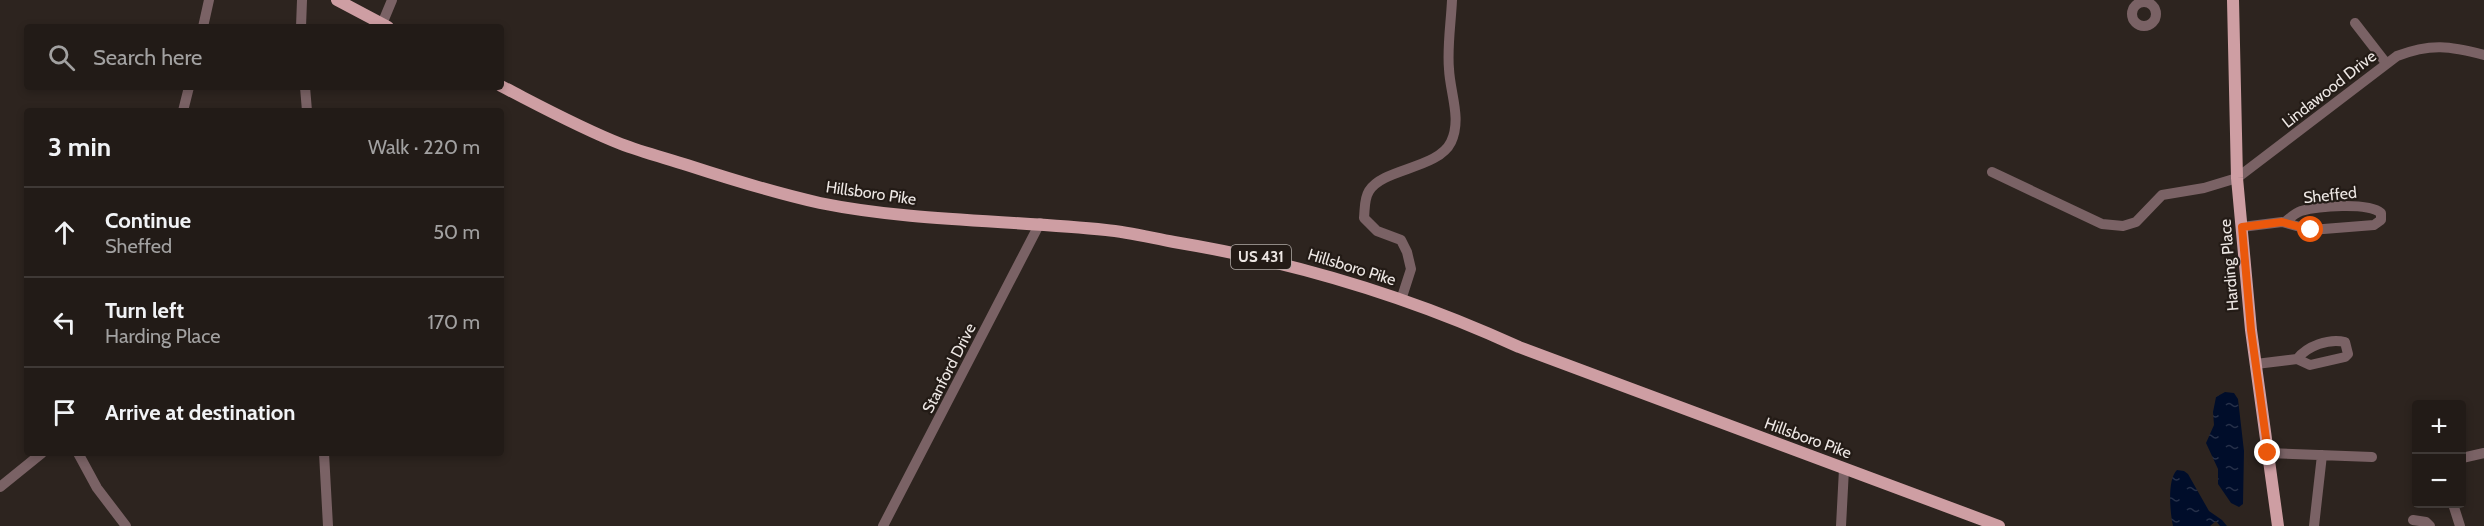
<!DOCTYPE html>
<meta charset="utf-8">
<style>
body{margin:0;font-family:Cabin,sans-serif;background:#2e2824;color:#f1f3f6}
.controls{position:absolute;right:18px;bottom:18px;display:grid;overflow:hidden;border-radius:6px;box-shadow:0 3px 9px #0003}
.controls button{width:54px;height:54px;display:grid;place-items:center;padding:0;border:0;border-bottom:2px solid #3f3936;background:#221b17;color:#f1f3f6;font:30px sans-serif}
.stop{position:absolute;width:18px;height:18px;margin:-14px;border:4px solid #ea580c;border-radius:50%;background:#fff}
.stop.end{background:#ea580c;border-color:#fff;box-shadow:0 2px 6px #0008}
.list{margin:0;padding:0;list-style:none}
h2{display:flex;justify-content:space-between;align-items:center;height:78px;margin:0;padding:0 24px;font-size:26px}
h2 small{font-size:20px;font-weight:400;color:#a2a1a1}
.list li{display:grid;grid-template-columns:39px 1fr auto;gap:18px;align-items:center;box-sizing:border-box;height:90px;padding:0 24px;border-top:2px solid #3f3936}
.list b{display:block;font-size:22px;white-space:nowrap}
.list p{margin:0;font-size:20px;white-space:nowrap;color:#a2a1a1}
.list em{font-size:20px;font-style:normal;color:#a2a1a1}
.icon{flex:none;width:33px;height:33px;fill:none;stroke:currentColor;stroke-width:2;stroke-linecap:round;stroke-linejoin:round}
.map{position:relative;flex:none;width:2484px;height:526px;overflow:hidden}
.search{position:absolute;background:#221b17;box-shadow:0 3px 9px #0003;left:24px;top:24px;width:480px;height:66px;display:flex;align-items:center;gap:15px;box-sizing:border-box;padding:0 21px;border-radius:6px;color:#a2a1a1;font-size:22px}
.panel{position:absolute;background:#221b17;box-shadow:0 3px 9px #0003;left:24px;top:108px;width:480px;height:348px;border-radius:6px}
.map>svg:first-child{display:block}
.water{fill:url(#water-ripples)}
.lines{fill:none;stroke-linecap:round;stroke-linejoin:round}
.minor{stroke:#7a6265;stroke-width:10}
.major{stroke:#ce9ea3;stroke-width:12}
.route{stroke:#ea580c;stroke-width:8}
.labels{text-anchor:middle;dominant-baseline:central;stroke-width:4.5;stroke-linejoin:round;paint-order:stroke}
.shield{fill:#231b16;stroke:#b0aaa6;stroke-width:1.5}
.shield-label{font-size:15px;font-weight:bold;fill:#ede7e4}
.street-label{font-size:16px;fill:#ede7e4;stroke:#231b16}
</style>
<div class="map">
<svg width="2484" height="526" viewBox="0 0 2484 526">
<defs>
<pattern id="water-ripples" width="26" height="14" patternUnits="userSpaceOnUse" patternTransform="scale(1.5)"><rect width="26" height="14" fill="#000d2a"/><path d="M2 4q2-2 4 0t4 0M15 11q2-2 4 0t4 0" fill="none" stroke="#263049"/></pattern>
</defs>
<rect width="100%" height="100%" fill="#2d241f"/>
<path class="water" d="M2225,392L2234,393L2238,399L2244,451L2243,504L2239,507L2231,503L2218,484V469L2206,443L2214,425L2213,412L2216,397Z
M2177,470L2184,471L2188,474L2209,511L2222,520L2227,526H2220L2216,521L2210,526H2173C2170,513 2167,479 2177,470Z"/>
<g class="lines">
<path class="minor" d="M2132 14a12 12 0 1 1 24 0a12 12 0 1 1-24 0Z
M2355,23L2386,63
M382,24L392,0
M203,27L209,0
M301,27L302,0
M305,87L307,111
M183,111L189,87
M1992,172L2102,224L2123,226L2136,222L2162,195L2204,188L2237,178L2397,56C2431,43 2450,46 2484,55
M2242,227L2282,222L2311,230L2374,225L2381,220V213C2368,202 2318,206 2301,211C2295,213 2290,218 2285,222
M1401,300L1411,269L1407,252L1401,240L1377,231L1364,218C1365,208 1364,199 1369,191C1383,168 1438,169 1451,142C1462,119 1450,93 1449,69C1447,47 1451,23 1452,0
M2256,364L2297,359L2310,365L2345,357L2348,354L2345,342C2329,338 2307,346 2297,359
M78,453L97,488L126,526
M324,453L328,526
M2268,453L2372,457
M2462,458L2484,453
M0,487L42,453
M2453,504L2460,526
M2413,520L2426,522L2430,526
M883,526L1040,223
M1841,526L1844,469
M2314,526L2322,455"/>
<path class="major" d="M337,0L388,27
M2233,0L2237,178L2251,330L2278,526
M501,86C540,106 580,128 621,144C642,152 665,158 687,165C730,179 775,193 820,203C914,222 1011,220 1106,230C1129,232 1152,238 1174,242C1295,262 1408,296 1519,347L1999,526"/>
</g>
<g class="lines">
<path class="route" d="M2268,453L2251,330L2242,227L2282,222L2311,230"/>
</g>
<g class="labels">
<rect class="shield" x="1231" y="245" width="60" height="24" rx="4.5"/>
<g class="shield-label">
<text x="1261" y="257">US 431</text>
</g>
<g class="street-label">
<text transform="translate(2329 89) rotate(-38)">Lindawood Drive</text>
<text transform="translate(871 193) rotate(8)">Hillsboro Pike</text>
<text transform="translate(2330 195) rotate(-6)">Sheffed</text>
<text transform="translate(2229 265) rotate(-95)">Harding Place</text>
<text transform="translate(1352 267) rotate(17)">Hillsboro Pike</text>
<text transform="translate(949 368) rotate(-63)">Stanford Drive</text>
<text transform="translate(1808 438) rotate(20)">Hillsboro Pike</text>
</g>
</g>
</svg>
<div class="controls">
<button>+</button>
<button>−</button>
</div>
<div class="stop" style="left:2311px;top:230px"></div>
<div class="stop end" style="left:2268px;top:453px"></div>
<div class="search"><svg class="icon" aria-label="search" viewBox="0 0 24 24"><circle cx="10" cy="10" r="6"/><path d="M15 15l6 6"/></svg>Search here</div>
<section class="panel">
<h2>3 min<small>Walk · 220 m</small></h2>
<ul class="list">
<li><svg class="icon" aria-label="ahead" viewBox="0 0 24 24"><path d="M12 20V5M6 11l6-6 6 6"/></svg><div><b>Continue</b><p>Sheffed</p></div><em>50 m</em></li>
<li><svg class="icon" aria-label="left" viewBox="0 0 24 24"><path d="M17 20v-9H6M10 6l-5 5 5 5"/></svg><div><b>Turn left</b><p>Harding Place</p></div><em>170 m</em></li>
<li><svg class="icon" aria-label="arrive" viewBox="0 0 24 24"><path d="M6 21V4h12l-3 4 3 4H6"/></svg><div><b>Arrive at destination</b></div></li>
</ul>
</section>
</div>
